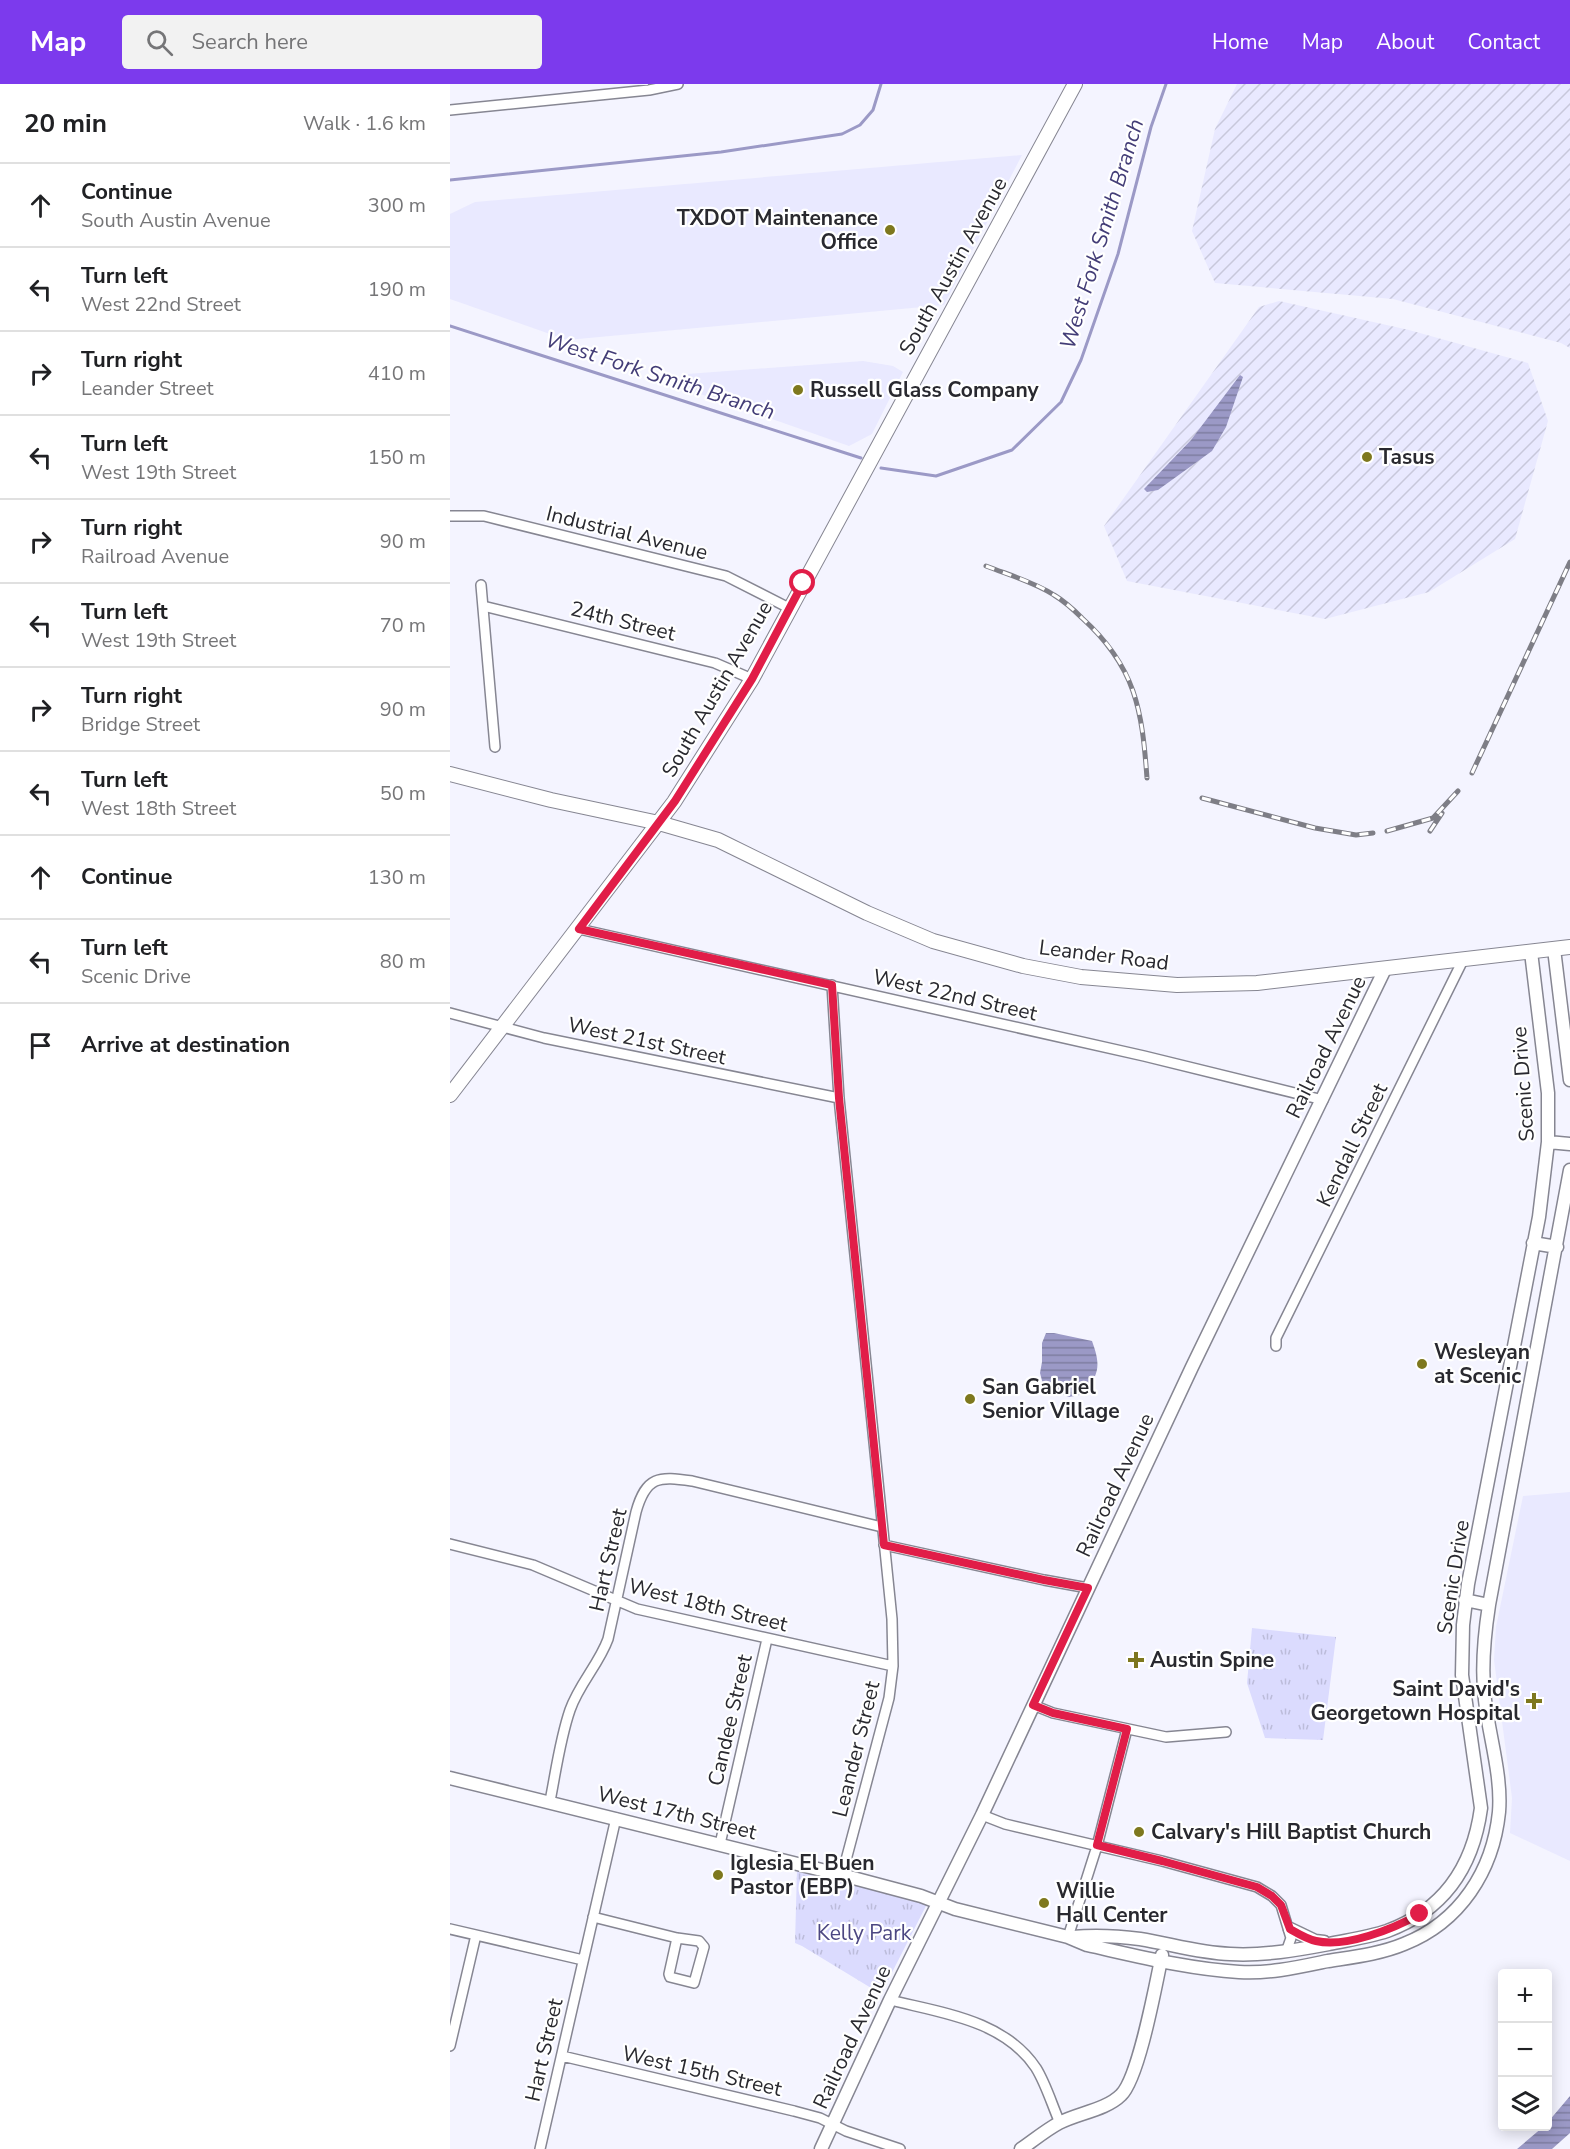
<!DOCTYPE html>
<meta charset="utf-8">
<style>
body{margin:0;font-family:"Nunito Sans",sans-serif;background:#f2f2f2;color:#202124}
.controls{position:absolute;right:18px;bottom:18px;display:grid;overflow:hidden;border-radius:6px;box-shadow:0 3px 15px #0003}
.controls button{width:54px;height:54px;display:grid;place-items:center;padding:0;border:0;border-bottom:2px solid #e0e0e0;background:#fff;color:#202124;font:30px sans-serif}
.stop{position:absolute;width:18px;height:18px;margin:-14px;border:4px solid #e11d48;border-radius:50%;background:#fff}
.stop.end{background:#e11d48;border-color:#fff;box-shadow:0 2px 6px #0008}
.list{margin:0;padding:0;list-style:none}
h2{display:flex;justify-content:space-between;align-items:center;height:78px;margin:0;padding:0 24px;font-size:26px}
h2 small{font-size:20px;font-weight:400;color:#757577}
.list li{display:grid;grid-template-columns:39px 1fr auto;gap:18px;align-items:center;box-sizing:border-box;height:84px;padding:0 24px;border-top:2px solid #e0e0e0}
.list b{display:block;font-size:22px;white-space:nowrap}
.list p{margin:0;font-size:20px;white-space:nowrap;color:#757577}
.list em{font-size:20px;font-style:normal;color:#757577}
.icon{flex:none;width:33px;height:33px;fill:none;stroke:currentColor;stroke-width:2;stroke-linecap:round;stroke-linejoin:round}
.map{position:relative;flex:none;width:1120px;height:2065px;overflow:hidden}
header{display:flex;align-items:center;gap:36px;box-sizing:border-box;height:84px;padding:0 30px;background:#7c3aed;color:#fff}
header strong{font-size:28px}
nav{display:flex;gap:33px;margin-inline-start:auto;font-size:21px}
.search{width:420px;height:54px;background:#f2f2f2;display:flex;align-items:center;gap:15px;box-sizing:border-box;padding:0 21px;border-radius:6px;color:#757577;font-size:22px}
main{display:flex}
aside{flex:1;background:#fff}
.map>svg:first-child{display:block}
.built{fill:#e9e9ff}
.industrial{fill:url(#industrial-furrows)}
.grass{fill:url(#grass-tufts)}
.water{fill:url(#water-rules)}
.lines{fill:none;stroke-linecap:round;stroke-linejoin:round}
.stream{stroke:#9b99c6;stroke-width:3}
.minor-casing{stroke:#868692;stroke-width:12}
.tertiary-casing{stroke:#868692;stroke-width:15}
.secondary-casing{stroke:#868692;stroke-width:16}
.minor{stroke:#fff;stroke-width:9}
.tertiary{stroke:#fff;stroke-width:12}
.secondary{stroke:#fff;stroke-width:14}
.rail-casing{stroke:#7e7e86;stroke-width:5}
.rail{stroke:#fff;stroke-width:3;stroke-dasharray:9;stroke-linecap:butt}
.route{stroke:#e11d48;stroke-width:8}
.poi-dot{fill:#7e781e;stroke:#fff;stroke-width:2}
.labels{text-anchor:middle;dominant-baseline:central;stroke-width:4.5;stroke-linejoin:round;paint-order:stroke}
.poi-label{font-size:21px;font-weight:bold;fill:#29292f;stroke:#fff;text-anchor:start}
.street-label{font-size:21px;fill:#29292f;stroke:#fff}
.park-label{font-size:21px;fill:#4c4782;stroke:#fff}
.water-label{font-size:22px;font-style:italic;fill:#433d77;stroke:#fff}
</style>
<header>
<strong>Map</strong>
<div class="search"><svg class="icon" aria-label="search" viewBox="0 0 24 24"><circle cx="10" cy="10" r="6"/><path d="M15 15l6 6"/></svg>Search here</div>
<nav><a>Home</a><a>Map</a><a>About</a><a>Contact</a></nav>
</header>
<main>
<aside>
<h2>20 min<small>Walk · 1.6 km</small></h2>
<ul class="list">
<li><svg class="icon" aria-label="ahead" viewBox="0 0 24 24"><path d="M12 20V5M6 11l6-6 6 6"/></svg><div><b>Continue</b><p>South Austin Avenue</p></div><em>300 m</em></li>
<li><svg class="icon" aria-label="left" viewBox="0 0 24 24"><path d="M17 20v-9H6M10 6l-5 5 5 5"/></svg><div><b>Turn left</b><p>West 22nd Street</p></div><em>190 m</em></li>
<li><svg class="icon" aria-label="right" viewBox="0 0 24 24"><path d="M7 20v-9h11M14 6l5 5-5 5"/></svg><div><b>Turn right</b><p>Leander Street</p></div><em>410 m</em></li>
<li><svg class="icon" aria-label="left" viewBox="0 0 24 24"><path d="M17 20v-9H6M10 6l-5 5 5 5"/></svg><div><b>Turn left</b><p>West 19th Street</p></div><em>150 m</em></li>
<li><svg class="icon" aria-label="right" viewBox="0 0 24 24"><path d="M7 20v-9h11M14 6l5 5-5 5"/></svg><div><b>Turn right</b><p>Railroad Avenue</p></div><em>90 m</em></li>
<li><svg class="icon" aria-label="left" viewBox="0 0 24 24"><path d="M17 20v-9H6M10 6l-5 5 5 5"/></svg><div><b>Turn left</b><p>West 19th Street</p></div><em>70 m</em></li>
<li><svg class="icon" aria-label="right" viewBox="0 0 24 24"><path d="M7 20v-9h11M14 6l5 5-5 5"/></svg><div><b>Turn right</b><p>Bridge Street</p></div><em>90 m</em></li>
<li><svg class="icon" aria-label="left" viewBox="0 0 24 24"><path d="M17 20v-9H6M10 6l-5 5 5 5"/></svg><div><b>Turn left</b><p>West 18th Street</p></div><em>50 m</em></li>
<li><svg class="icon" aria-label="ahead" viewBox="0 0 24 24"><path d="M12 20V5M6 11l6-6 6 6"/></svg><div><b>Continue</b></div><em>130 m</em></li>
<li><svg class="icon" aria-label="left" viewBox="0 0 24 24"><path d="M17 20v-9H6M10 6l-5 5 5 5"/></svg><div><b>Turn left</b><p>Scenic Drive</p></div><em>80 m</em></li>
<li><svg class="icon" aria-label="arrive" viewBox="0 0 24 24"><path d="M6 21V4h12l-3 4 3 4H6"/></svg><div><b>Arrive at destination</b></div></li>
</ul>
</aside>
<div class="map">
<svg width="1120" height="2065" viewBox="0 0 1120 2065">
<defs>
<pattern id="industrial-furrows" width="10" height="10" patternUnits="userSpaceOnUse" patternTransform="scale(1.5)"><rect width="10" height="10" fill="#e9e9ff"/><path d="M-1 1l2-2M0 10L10 0M9 11l2-2" fill="none" stroke="#c8c8db"/></pattern>
<pattern id="grass-tufts" width="24" height="20" patternUnits="userSpaceOnUse" patternTransform="scale(1.5)"><rect width="24" height="20" fill="#dbdbfe"/><path d="M3 7l-1-3M5 7V3M7 7l1-3M15 17l-1-3M17 17v-4M19 17l1-3" fill="none" stroke="#bcbcda"/></pattern>
<pattern id="water-rules" width="6" height="5" patternUnits="userSpaceOnUse" patternTransform="scale(1.5)"><rect width="6" height="5" fill="#9b99c6"/><path d="M0 2.5h6" fill="none" stroke="#7e7da1"/></pattern>
</defs>
<rect width="100%" height="100%" fill="#f4f4ff"/>
<path class="built" d="M572,71L494,221L117,256L0,215V130L25,118Z
M413,277L443,282L453,288L422,350L399,362L236,305L237,290Z
M1120,1408V1777L1060,1749L1062,1714L1044,1576L1046,1543L1073,1412Z"/>
<path class="industrial" d="M787,0H1120V264L1111,259L943,215L765,199L742,147L765,45Z
M829,217L959,246L1078,279L1098,337L1065,455L979,508L875,535L677,497L654,442L809,223Z"/>
<path class="grass" d="M802,1544L886,1553L873,1656L815,1654L797,1599Z
M347,1786L477,1820L431,1910L352,1862L345,1859Z"/>
<path class="water" d="M790,291L793,293L776,343L762,367L708,406L697,408L694,405L741,356Z
M596,1249H604L642,1257C651,1282 649,1288 635,1310L619,1313L594,1304L590,1289L592,1278V1259Z
M1120,2012V2049L1102,2065H1067L1093,2043L1098,2042V2038Z"/>
<g class="lines">
<path class="stream" d="M0,96L271,68L392,50L410,41L423,26L431,0
M0,242L411,374
M431,384L486,392L562,366L611,318L631,276L668,170L701,43L716,0"/>
<defs>
<path id="minor" d="M0,26L199,6L228,0
M0,432H34L276,492L339,524
M31,501L45,663
M33,522L265,579L302,595
M129,845L694,972L873,1016
M382,901L389,1014L442,1535L443,1582L439,1614L392,1791
M0,929L94,954L389,1014
M826,1262V1254L1013,876
M0,1460L83,1481L187,1525L443,1582
M434,1461L594,1496L638,1504
M583,1621L603,1629L716,1653L776,1648
M100,1717C106,1687 110,1655 120,1626C129,1600 149,1580 158,1555L186,1428C196,1392 209,1392 242,1397L432,1443
M532,1731L555,1740L712,1777L807,1803L822,1812L831,1821L841,1854L836,1868
M270,1760L317,1555
M143,1833L227,1854L249,1857L254,1863L244,1899L220,1893L219,1890L227,1854
M0,1845L133,1876
M618,1853L647,1762L677,1645
M440,1916C492,1929 554,1936 586,1984C596,2000 602,2021 610,2039
M0,1962L26,1851
M112,1972L344,2027L370,2034L396,2047L450,2065
M90,2065L166,1734"/>
<path id="tertiary" d="M1104,865L1120,996
M1098,1058L1120,1060
M1083,1159L1107,1163
M1015,1516L1039,1521
M0,1694L392,1791L471,1812L505,1825L618,1853L637,1861C687,1872 738,1885 789,1888C819,1890 849,1883 878,1877C903,1873 930,1870 954,1860C1010,1838 1043,1787 1049,1728C1052,1691 1039,1652 1035,1616C1031,1584 1034,1553 1039,1521L1120,1086
M840,1845L865,1857L874,1858
M622,1853C644,1851 668,1852 690,1855C721,1860 749,1869 780,1870C813,1872 847,1866 879,1860C898,1856 919,1853 937,1847C994,1826 1023,1783 1031,1724L1012,1591L1013,1541L1018,1500L1089,1133L1098,1058V1009L1081,868
M371,2065L440,1916L532,1731L742,1283L935,885
M571,2065C584,2056 596,2046 609,2039C628,2029 656,2026 671,2011C689,1994 706,1899 712,1871"/>
<path id="secondary" d="M0,690L101,716L209,739L268,756L417,829L483,857L573,882L631,893L727,901L807,899L1120,863
M0,1011L224,718L302,595L625,0"/>
</defs>
<use href="#minor" class="minor-casing"/>
<use href="#tertiary" class="tertiary-casing"/>
<use href="#secondary" class="secondary-casing"/>
<use href="#minor" class="minor"/>
<use href="#tertiary" class="tertiary"/>
<use href="#secondary" class="secondary"/>
<defs>
<path id="rail" d="M536,482C559,491 584,498 604,511C614,517 624,526 632,534C686,583 692,626 697,694
M1022,689L1120,478
M752,714L865,744L906,751L923,749
M937,747L983,734L1008,707
M980,747L992,729"/>
</defs>
<use href="#rail" class="rail-casing"/>
<use href="#rail" class="rail"/>
</g>
<g class="lines">
<path class="route" d="M353,499L302,595L225,717L129,845L382,901L389,1014L434,1461L594,1496L638,1504L583,1621L603,1629L677,1645L647,1761L712,1777L807,1803L822,1812L831,1821L840,1845C847,1849 857,1855 866,1857C896,1864 943,1845 970,1830"/>
</g>
<g class="poi-dot">
<circle cx="440" cy="146" r="6"/>
<circle cx="348" cy="306" r="6"/>
<circle cx="917" cy="373" r="6"/>
<circle cx="972" cy="1280" r="6"/>
<circle cx="520" cy="1315" r="6"/>
<path d="M683 1567h6v6h6v6h-6v6h-6v-6h-6v-6h6z"/>
<path d="M1081 1608h6v6h6v6h-6v6h-6v-6h-6v-6h6z"/>
<circle cx="689" cy="1748" r="6"/>
<circle cx="268" cy="1791" r="6"/>
<circle cx="594" cy="1819" r="6"/>
</g>
<g class="labels">
<g class="poi-label">
<text x="428" y="134" text-anchor="end">TXDOT Maintenance<tspan x="428" dy="24">Office</tspan></text>
<text x="360" y="306">Russell Glass Company</text>
<text x="929" y="373">Tasus</text>
<text x="984" y="1268">Wesleyan<tspan x="984" dy="24">at Scenic</tspan></text>
<text x="532" y="1303">San Gabriel<tspan x="532" dy="24">Senior Village</tspan></text>
<text x="700" y="1576">Austin Spine</text>
<text x="1070" y="1605" text-anchor="end">Saint David's<tspan x="1070" dy="24">Georgetown Hospital</tspan></text>
<text x="701" y="1748">Calvary's Hill Baptist Church</text>
<text x="280" y="1779">Iglesia El Buen<tspan x="280" dy="24">Pastor (EBP)</tspan></text>
<text x="606" y="1807">Willie<tspan x="606" dy="24">Hall Center</tspan></text>
</g>
<g class="street-label">
<text transform="translate(503 182) rotate(-61)">South Austin Avenue</text>
<text transform="translate(177 449) rotate(14)">Industrial Avenue</text>
<text transform="translate(173 537) rotate(14)">24th Street</text>
<text transform="translate(267 605) rotate(-60)">South Austin Avenue</text>
<text transform="translate(654 871) rotate(7)">Leander Road</text>
<text transform="translate(505 911) rotate(13)">West 22nd Street</text>
<text transform="translate(197 957) rotate(12)">West 21st Street</text>
<text transform="translate(876 963) rotate(-64)">Railroad Avenue</text>
<text transform="translate(1073 1000) rotate(-94)">Scenic Drive</text>
<text transform="translate(902 1061) rotate(-64)">Kendall Street</text>
<text transform="translate(665 1401) rotate(-65)">Railroad Avenue</text>
<text transform="translate(158 1476) rotate(-77)">Hart Street</text>
<text transform="translate(1003 1493) rotate(-81)">Scenic Drive</text>
<text transform="translate(258 1521) rotate(14)">West 18th Street</text>
<text transform="translate(280 1636) rotate(-77)">Candee Street</text>
<text transform="translate(406 1665) rotate(-76)">Leander Street</text>
<text transform="translate(227 1729) rotate(14)">West 17th Street</text>
<text transform="translate(402 1953) rotate(-65)">Railroad Avenue</text>
<text transform="translate(94 1966) rotate(-77)">Hart Street</text>
<text transform="translate(252 1987) rotate(13)">West 15th Street</text>
</g>
<g class="park-label">
<text x="414" y="1849">Kelly Park</text>
</g>
<g class="water-label">
<text transform="translate(652 150) rotate(-73)">West Fork Smith Branch</text>
<text transform="translate(210 292) rotate(18)">West Fork Smith Branch</text>
</g>
</g>
</svg>
<div class="controls">
<button>+</button>
<button>−</button>
<button><svg class="icon" aria-label="layers" viewBox="0 0 24 24"><path d="M12 4l9 5-9 5-9-5zM3 14l9 5 9-5"/></svg></button>
</div>
<div class="stop" style="left:353px;top:499px"></div>
<div class="stop end" style="left:970px;top:1830px"></div>
</div>
</main>
